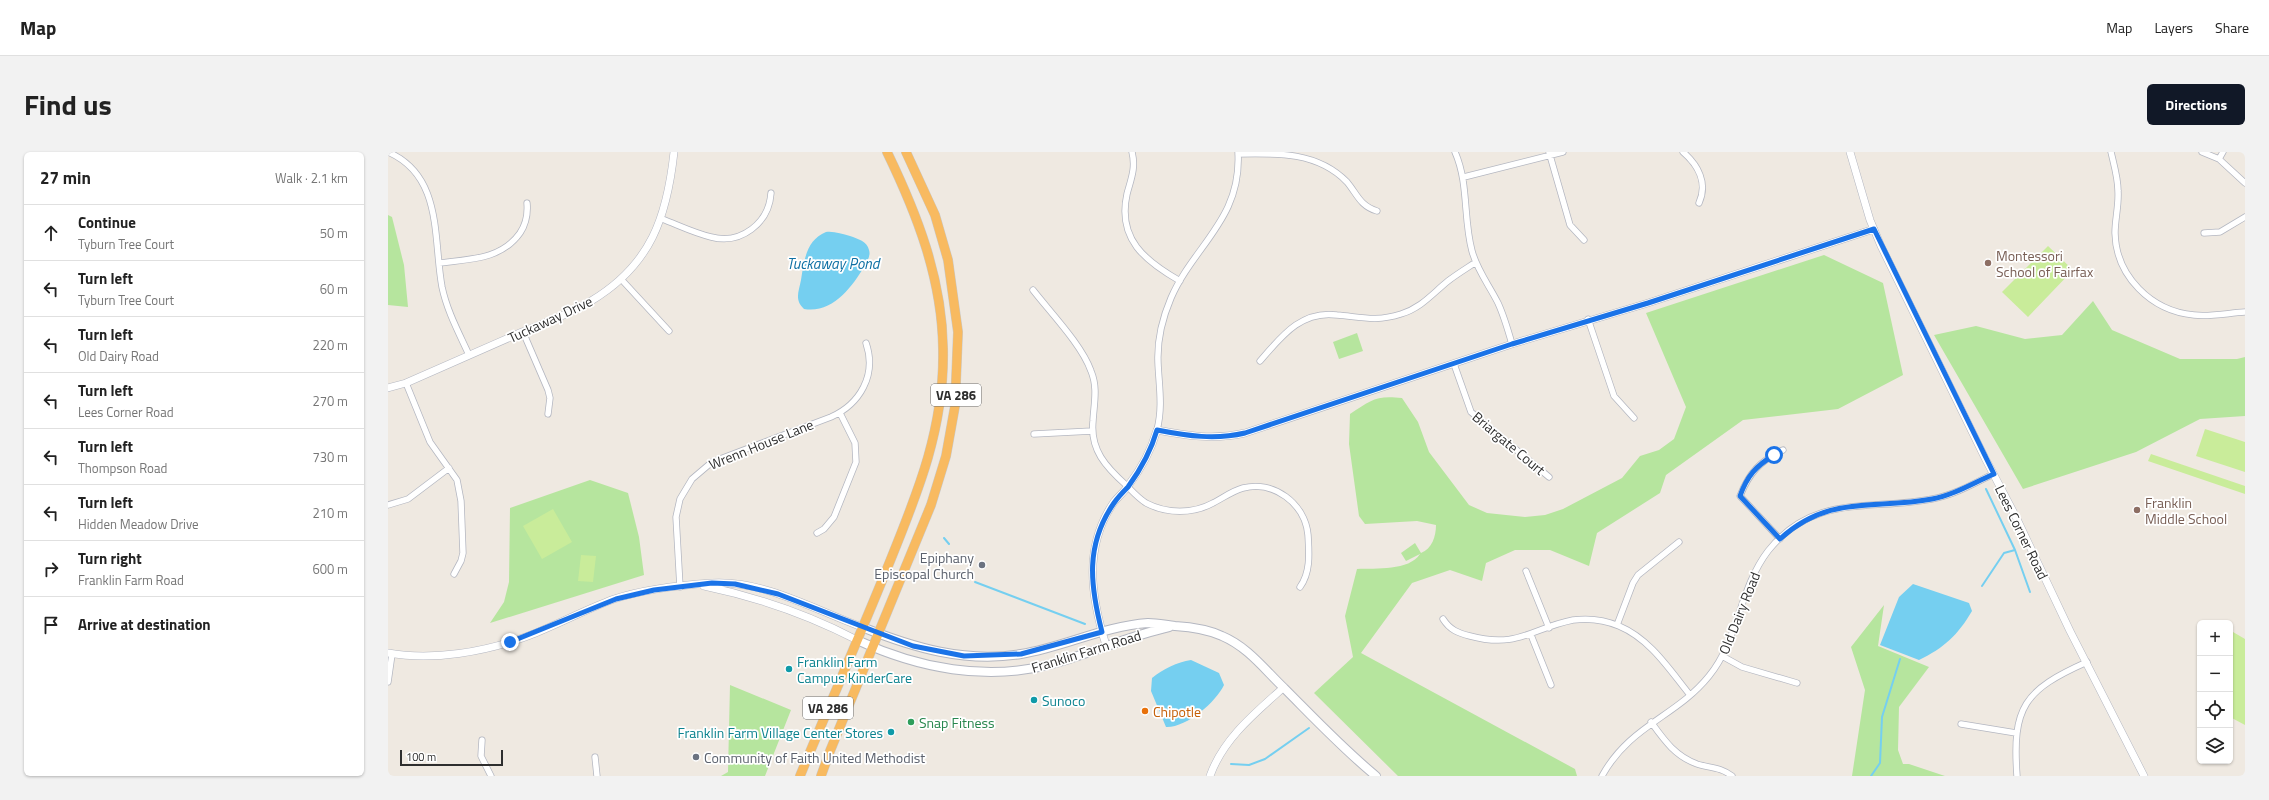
<!DOCTYPE html>
<meta charset="utf-8">
<style>
body{margin:0;font-family:"Titillium Web",sans-serif;background:#f2f2f2;color:#222}
.controls{position:absolute;right:12px;bottom:12px;display:grid;overflow:hidden;border-radius:6px;box-shadow:0 1px 3px #0004}
.controls button{width:36px;height:36px;display:grid;place-items:center;padding:0;border:0;border-bottom:1px solid #e0e0e0;background:#fff;color:#222;font:20px sans-serif}
.scale{position:absolute;left:12px;bottom:10px;width:103px;box-sizing:border-box;padding-left:4px;border:2px solid #2e2e2e;border-top:0;font-size:11px;line-height:14px;white-space:nowrap;color:#2e2e2e;-webkit-text-stroke:3px #fff;paint-order:stroke}
.stop{position:absolute;width:12px;height:12px;margin:-9px;border:3px solid #1a73e8;border-radius:50%;background:#fff}
.stop.end{background:#1a73e8;border-color:#fff;box-shadow:0 1px 4px #0008}
.list{margin:0;padding:0;list-style:none}
h2{display:flex;justify-content:space-between;align-items:center;height:52px;margin:0;padding:0 16px;font-size:17px}
h2 small{font-size:13px;font-weight:400;color:#767676}
.list li{display:grid;grid-template-columns:26px 1fr auto;gap:12px;align-items:center;box-sizing:border-box;height:56px;padding:0 16px;border-top:1px solid #e0e0e0}
.list b{display:block;font-size:15px;white-space:nowrap}
.list p{margin:0;font-size:13px;white-space:nowrap;color:#767676}
.list em{font-size:13px;font-style:normal;color:#767676}
.icon{flex:none;width:22px;height:22px;fill:none;stroke:currentColor;stroke-width:2;stroke-linecap:round;stroke-linejoin:round}
.map{position:relative;flex:none;width:1857px;height:624px;overflow:hidden;border-radius:6px}
header{display:flex;align-items:center;gap:24px;box-sizing:border-box;height:56px;padding:0 20px;background:#fff;border-bottom:1px solid #e0e0e0}
header strong{font-size:19px}
nav{display:flex;gap:22px;margin-inline-start:auto;font-size:14px}
.intro{display:flex;align-items:center;justify-content:space-between;box-sizing:border-box;height:96px;padding:0 24px}
h1{margin:0;font-size:28px}
.button{padding:10px 18px;border-radius:6px;background:#111827;color:#fff;font-size:14px;font-weight:700}
main{display:flex;gap:24px;padding:0 24px}
aside{flex:1;background:#fff;border-radius:6px;box-shadow:0 1px 3px #0004}
.map>svg:first-child{display:block}
.green{fill:#b6e59e}
.pitch{fill:#c9ec9a}
.water{fill:#75cff0}
.lines{fill:none;stroke-linecap:round;stroke-linejoin:round}
.stream{stroke:#75cff0;stroke-width:2}
.minor-casing{stroke:#b4b7c1;stroke-width:7}
.tertiary-casing{stroke:#b4b7c1;stroke-width:8}
.secondary-casing{stroke:#b4b7c1;stroke-width:10}
.trunk-casing{stroke:#c9c9c9;stroke-width:10}
.minor{stroke:#fff;stroke-width:5.5}
.tertiary{stroke:#fff;stroke-width:7}
.secondary{stroke:#fff;stroke-width:8}
.trunk{stroke:#f8ba60;stroke-width:9}
.route{stroke:#1a73e8;stroke-width:5}
.education-dot{fill:#8d6e63;stroke:#fff;stroke-width:1.5}
.worship-dot{fill:#6b7280;stroke:#fff;stroke-width:1.5}
.culture-dot{fill:#0f9aa8;stroke:#fff;stroke-width:1.5}
.food-dot{fill:#e8710a;stroke:#fff;stroke-width:1.5}
.leisure-dot{fill:#2e9e5b;stroke:#fff;stroke-width:1.5}
.labels{text-anchor:middle;dominant-baseline:central;stroke-width:3.5;stroke-linejoin:round;paint-order:stroke}
.shield{fill:#fff;stroke:#6d6d6d;stroke-width:1}
.shield-label{font-size:13px;font-weight:bold;fill:#2e2e2e}
.education-label{font-size:14px;fill:#785e54;stroke:#fff;text-anchor:start}
.street-label{font-size:14px;fill:#2e2e2e;stroke:#fff}
.worship-label{font-size:14px;fill:#5b616d;stroke:#fff;text-anchor:end}
.culture-label{font-size:14px;fill:#0d838f;stroke:#fff;text-anchor:start}
.food-label{font-size:14px;fill:#c56008;stroke:#fff;text-anchor:start}
.leisure-label{font-size:14px;fill:#27864d;stroke:#fff;text-anchor:start}
.water-label{font-size:15px;font-style:italic;fill:#0d6fa3;stroke:#fff}
</style>
<header>
<strong>Map</strong>
<nav><a>Map</a><a>Layers</a><a>Share</a></nav>
</header>
<div class="intro"><h1>Find us</h1><a class="button">Directions</a></div>
<main>
<aside>
<h2>27 min<small>Walk · 2.1 km</small></h2>
<ul class="list">
<li><svg class="icon" aria-label="ahead" viewBox="0 0 24 24"><path d="M12 20V5M6 11l6-6 6 6"/></svg><div><b>Continue</b><p>Tyburn Tree Court</p></div><em>50 m</em></li>
<li><svg class="icon" aria-label="left" viewBox="0 0 24 24"><path d="M17 20v-9H6M10 6l-5 5 5 5"/></svg><div><b>Turn left</b><p>Tyburn Tree Court</p></div><em>60 m</em></li>
<li><svg class="icon" aria-label="left" viewBox="0 0 24 24"><path d="M17 20v-9H6M10 6l-5 5 5 5"/></svg><div><b>Turn left</b><p>Old Dairy Road</p></div><em>220 m</em></li>
<li><svg class="icon" aria-label="left" viewBox="0 0 24 24"><path d="M17 20v-9H6M10 6l-5 5 5 5"/></svg><div><b>Turn left</b><p>Lees Corner Road</p></div><em>270 m</em></li>
<li><svg class="icon" aria-label="left" viewBox="0 0 24 24"><path d="M17 20v-9H6M10 6l-5 5 5 5"/></svg><div><b>Turn left</b><p>Thompson Road</p></div><em>730 m</em></li>
<li><svg class="icon" aria-label="left" viewBox="0 0 24 24"><path d="M17 20v-9H6M10 6l-5 5 5 5"/></svg><div><b>Turn left</b><p>Hidden Meadow Drive</p></div><em>210 m</em></li>
<li><svg class="icon" aria-label="right" viewBox="0 0 24 24"><path d="M7 20v-9h11M14 6l5 5-5 5"/></svg><div><b>Turn right</b><p>Franklin Farm Road</p></div><em>600 m</em></li>
<li><svg class="icon" aria-label="arrive" viewBox="0 0 24 24"><path d="M6 21V4h12l-3 4 3 4H6"/></svg><div><b>Arrive at destination</b></div></li>
</ul>
</aside>
<div class="map">
<svg width="1857" height="624" viewBox="0 0 1857 624">
<rect width="100%" height="100%" fill="#efe9e1"/>
<path class="green" d="M0,63L4,65L16,113L20,155L0,153Z
M1436,103L1495,131L1515,223L1450,257L1355,268L1278,323L1272,341L1209,381L1201,414L1162,398H1127L1098,411L1094,429L1062,418L1024,431L973,501L1187,617L1189,624H1010L926,541L965,505L957,464L969,417C988,416 1021,419 1032,402L1018,409L1013,401L1027,391L1033,401C1044,397 1048,384 1048,373L1029,369L977,372L971,364L961,292L962,262C983,248 988,243 1014,246L1030,270L1041,300L1081,353L1099,361L1137,365L1157,363L1175,357L1234,326L1252,304L1271,298L1286,287L1298,255L1258,161Z
M1705,149L1724,178L1792,207H1849L1857,205V264L1812,267L1748,300L1635,337L1546,183L1588,174L1637,187L1674,183Z
M969,181L975,199L951,207L945,190Z
M202,328L240,341L251,385L256,423L102,471L116,450L121,430L122,356Z
M1496,453L1490,494L1541,515L1511,555L1510,598L1515,612H1521L1557,624H1464L1477,538L1463,495Z
M342,533L403,558L377,624H333L340,620Z"/>
<path class="pitch" d="M1660,94L1685,118L1640,165L1614,140Z
M1817,277L1857,290V320L1808,304Z
M1763,302L1857,334V342L1760,309Z
M165,357L184,390L154,407L135,374Z
M193,403L208,404L205,430L190,429Z
M1845,480L1857,487V573L1842,565V485Z"/>
<path class="water" d="M438,80C446,79 454,82 462,84C470,87 479,89 481,98C483,104 479,109 476,115C464,135 444,162 416,157C406,148 411,139 413,128C416,109 418,88 438,80Z
M1525,432L1581,451L1584,459C1570,483 1556,496 1531,508L1492,493L1511,445Z
M803,508L831,521L836,533C828,550 798,576 778,575L763,539L764,526C775,517 789,510 803,508Z"/>
<g class="lines">
<path class="stream" d="M556,386L561,392
M1627,398L1642,440
M587,430L697,472
M1594,434L1616,401L1627,398L1598,337
M843,612L861,613L877,607L921,576
M1483,624L1492,611L1494,565L1512,507"/>
<defs>
<path id="minor" d="M0,0C55,24 45,86 54,135C59,159 71,181 81,203
M744,0C748,16 743,27 739,42C729,87 757,109 792,129
M1067,0C1081,32 1075,66 1084,99C1089,118 1101,133 1110,151C1116,164 1120,178 1124,192
M1161,0L1182,73L1196,88
M1295,0C1310,13 1320,31 1311,51
M1723,0C1726,13 1730,26 1730,39C1731,53 1727,67 1727,81C1728,124 1763,159 1806,163C1822,165 1840,161 1857,160
M1814,0L1831,7L1857,31
M850,2C890,1 930,0 959,30C969,42 972,54 989,59
M1831,7L1835,0
M1076,25L1175,0
M274,67C290,73 306,81 323,85C353,93 381,71 383,41
M1816,81L1832,80L1857,65
M51,111C81,107 113,108 132,81C138,72 140,62 139,51
M233,127L281,179
M645,138C662,160 694,193 703,219C710,236 706,251 705,269C702,298 718,315 738,333C744,339 750,346 758,351C779,362 805,362 825,351C835,346 844,339 855,336C885,328 917,351 920,383C921,400 923,420 912,435
M1200,167L1226,244L1246,266
M135,180L160,238L162,246L160,262
M872,209C893,185 913,158 949,163C973,165 988,170 1013,162C1033,156 1044,142 1060,129C1069,122 1079,116 1088,110
M1066,212L1083,260L1161,325
M18,231L42,290L69,328L73,349L75,401L73,409L66,422
M769,278C775,255 771,234 770,211C769,189 774,167 783,146C806,93 854,67 850,0
M646,282L704,279
M0,353L20,347L61,316
M429,381L436,377L446,365L468,310L467,291L452,261
M1392,387L1352,344C1361,321 1372,309 1395,298
M1138,419L1161,476
M292,435L288,365L292,347L304,327L324,310L443,265C472,252 489,223 478,191
M1055,467C1062,478 1070,481 1082,484C1130,497 1144,476 1185,468C1200,466 1217,468 1231,474C1262,487 1281,517 1302,543
M1229,473L1245,431L1250,423L1291,390
M1143,483L1163,533
M1334,504L1354,515L1409,531
M0,530L4,502
M1263,570C1276,588 1287,604 1309,612C1321,616 1333,615 1344,624
M1573,572L1628,581
M94,588L93,604L103,624
M207,605L209,624
M1214,624C1242,573 1288,565 1321,524C1351,487 1351,437 1380,399C1426,341 1483,359 1544,347C1566,343 1585,332 1605,322
M1629,624C1624,555 1636,538 1699,510"/>
<path id="tertiary" d="M1462,0L1482,68L1493,94L1597,306L1628,365L1682,479L1756,624
M0,236L18,231C57,214 96,197 134,180C157,171 182,162 203,149C263,113 279,65 286,0
M316,434C369,445 421,463 469,488
M718,493C703,445 695,395 726,350C730,345 736,340 740,334C753,317 763,299 769,278C800,284 826,288 857,281L1124,192L1260,151L1486,77
M0,501C45,509 97,500 140,484C169,473 196,458 226,447C257,437 292,433 324,431C376,428 427,458 474,475
M822,624C835,587 867,561 895,536"/>
<path id="secondary" d="M474,475C526,496 577,511 633,502C676,495 716,474 760,471C769,471 778,473 787,474C803,475 819,477 834,484C860,495 876,517 896,536C926,566 955,597 988,624
M469,488C529,516 599,530 664,512C704,501 741,484 781,475"/>
<path id="trunk" d="M412,624C440,556 470,488 498,419C528,345 557,278 555,196C554,126 529,62 499,0
M433,624L442,599L543,353L558,304L567,254L570,180L560,108L547,63L518,0"/>
</defs>
<use href="#minor" class="minor-casing"/>
<use href="#tertiary" class="tertiary-casing"/>
<use href="#secondary" class="secondary-casing"/>
<use href="#trunk" class="trunk-casing"/>
<use href="#minor" class="minor"/>
<use href="#tertiary" class="tertiary"/>
<use href="#secondary" class="secondary"/>
<use href="#trunk" class="trunk"/>
</g>
<g class="lines">
<path class="route" d="M122,490L228,447L266,438L324,431L347,432L390,442L525,494L576,504L633,502L714,480C702,433 697,393 726,351C730,345 735,340 740,335C753,317 763,299 769,278C800,284 827,288 857,281L1124,192L1260,151L1486,77L1606,322C1585,331 1566,343 1544,347C1486,358 1441,342 1392,387L1352,344C1359,324 1368,314 1386,303"/>
</g>
<g class="education-dot">
<circle cx="1600" cy="111" r="4"/>
<circle cx="1749" cy="358" r="4"/>
</g>
<g class="worship-dot">
<circle cx="594" cy="413" r="4"/>
<circle cx="308" cy="605" r="4"/>
</g>
<g class="culture-dot">
<circle cx="401" cy="517" r="4"/>
<circle cx="646" cy="548" r="4"/>
<circle cx="503" cy="580" r="4"/>
</g>
<circle class="food-dot" cx="757" cy="559" r="4"/>
<circle class="leisure-dot" cx="523" cy="570" r="4"/>
<g class="labels">
<g class="shield">
<rect x="543" y="232" width="50" height="22" rx="3"/>
<rect x="415" y="545" width="50" height="22" rx="3"/>
</g>
<g class="shield-label">
<text x="568" y="243">VA 286</text>
<text x="440" y="556">VA 286</text>
</g>
<g class="education-label">
<text x="1608" y="103">Montessori<tspan x="1608" dy="16">School of Fairfax</tspan></text>
<text x="1757" y="350">Franklin<tspan x="1757" dy="16">Middle School</tspan></text>
</g>
<g class="street-label">
<text transform="translate(162 167) rotate(-25)">Tuckaway Drive</text>
<text transform="translate(1121 291) rotate(40)">Briargate Court</text>
<text transform="translate(373 292) rotate(-22)">Wrenn House Lane</text>
<text transform="translate(1634 380) rotate(64)">Lees Corner Road</text>
<text transform="translate(1351 461) rotate(-68)">Old Dairy Road</text>
<text transform="translate(698 499) rotate(-17)">Franklin Farm Road</text>
</g>
<g class="worship-label">
<text x="586" y="405">Epiphany<tspan x="586" dy="16">Episcopal Church</tspan></text>
<text x="316" y="605" text-anchor="start">Community of Faith United Methodist</text>
</g>
<g class="culture-label">
<text x="409" y="509">Franklin Farm<tspan x="409" dy="16">Campus KinderCare</tspan></text>
<text x="654" y="548">Sunoco</text>
<text x="495" y="580" text-anchor="end">Franklin Farm Village Center Stores</text>
</g>
<g class="food-label">
<text x="765" y="559">Chipotle</text>
</g>
<g class="leisure-label">
<text x="531" y="570">Snap Fitness</text>
</g>
<g class="water-label">
<text x="445" y="111">Tuckaway Pond</text>
</g>
</g>
</svg>
<div class="controls">
<button>+</button>
<button>−</button>
<button><svg class="icon" aria-label="locate" viewBox="0 0 24 24"><circle cx="12" cy="12" r="6"/><path d="M12 2v4M12 18v4M2 12h4M18 12h4"/></svg></button>
<button><svg class="icon" aria-label="layers" viewBox="0 0 24 24"><path d="M12 4l9 5-9 5-9-5zM3 14l9 5 9-5"/></svg></button>
</div>
<div class="scale">100 m</div>
<div class="stop" style="left:1386px;top:303px"></div>
<div class="stop end" style="left:122px;top:490px"></div>
</div>
</main>
